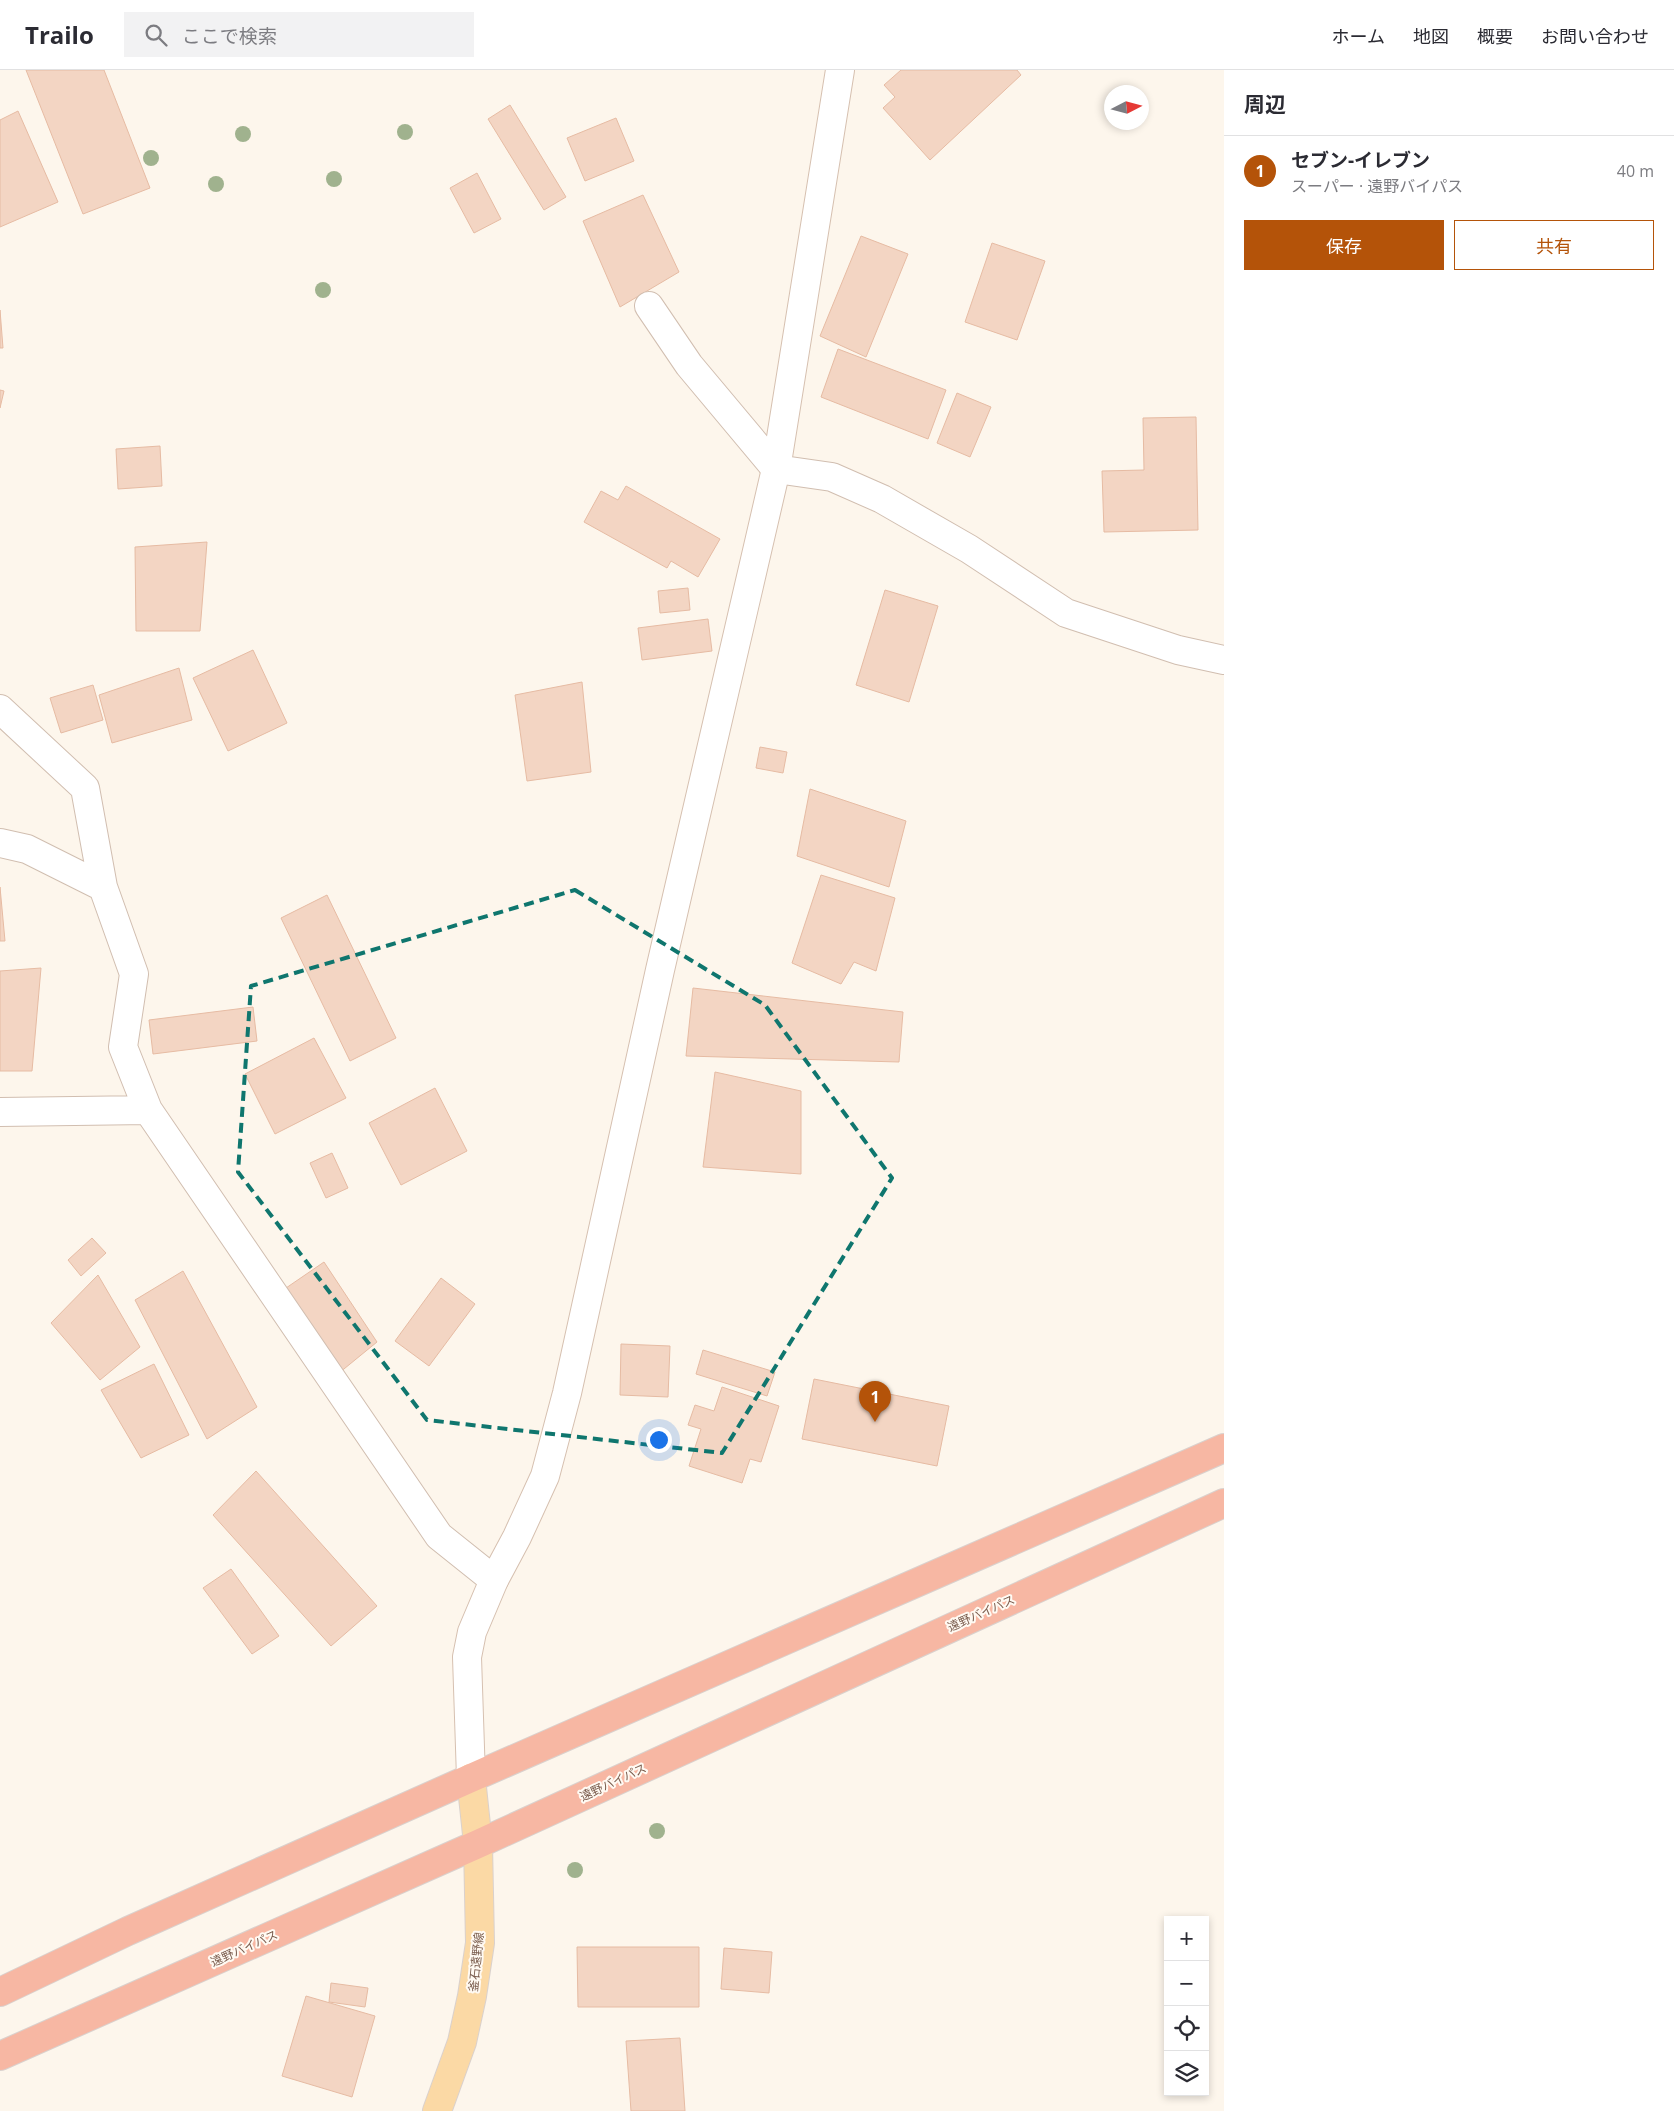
<!DOCTYPE html>
<html lang="ja">
<meta charset="utf-8">
<style>
body{margin:0;font-family:"Open Sans","Noto Sans JP",sans-serif;background:#f2f2f3;color:#2b2b33}
.controls{position:absolute;right:15px;bottom:15px;display:grid;overflow:hidden;border-radius:0px;box-shadow:0 2px 8px #0003}
.controls button{width:45px;height:45px;display:grid;place-items:center;padding:0;border:0;border-bottom:1px solid #e1e1e2;background:#fff;color:#2b2b33;font:25px sans-serif}
.compass{position:absolute;left:1104px;top:15px;width:45px;height:45px;border-radius:50%;background:#fff;box-shadow:0 2px 8px #0003;rotate:84deg}
.you{position:absolute;left:658px;top:1369px;width:18px;height:18px;margin:-12px;border:4px solid #fff;border-radius:50%;background:#1a73e8;box-shadow:0 0 0 8px #1a73e833}
.badge{display:grid;place-items:center;width:32px;height:32px;border-radius:50%;background:#b45309;color:#fff;font-size:16px;font-weight:700}
.pin{position:absolute;translate:-50% -41px;filter:drop-shadow(0 1px 2px #0008)}
.pin::after{content:'';position:absolute;top:26px;width:18px;height:15px;background:inherit;clip-path:polygon(0 0,100% 0,50% 100%)}
.list{margin:0;padding:0;list-style:none}
h2{display:flex;justify-content:space-between;align-items:center;height:65px;margin:0;padding:0 20px;font-size:21px}
h2 small{font-size:16px;font-weight:400;color:#7c7c81}
.list li{display:grid;grid-template-columns:32px 1fr auto;gap:15px;align-items:center;box-sizing:border-box;height:70px;padding:0 20px;border-top:1px solid #e1e1e2}
.list b{display:block;font-size:19px;white-space:nowrap}
.list p{margin:0;font-size:16px;white-space:nowrap;color:#7c7c81}
.list em{font-size:16px;font-style:normal;color:#7c7c81}
.actions{display:flex;gap:10px;padding:15px 20px}
.actions a{flex:1;padding:11px 0;border:1px solid #b45309;border-radius:0px;text-align:center;font-size:18px;color:#b45309}
.actions .main{background:#b45309;color:#fff}
.icon{flex:none;width:28px;height:28px;fill:none;stroke:currentColor;stroke-width:2;stroke-linecap:round;stroke-linejoin:round}
.map{position:relative;flex:none;width:1224px;height:2041px;overflow:hidden}
header{display:flex;align-items:center;gap:30px;box-sizing:border-box;height:70px;padding:0 25px;background:#fff;border-bottom:1px solid #e1e1e2}
header strong{font-size:24px}
nav{display:flex;gap:28px;margin-inline-start:auto;font-size:18px}
.search{width:350px;height:45px;background:#f2f2f3;display:flex;align-items:center;gap:12px;box-sizing:border-box;padding:0 18px;border-radius:0px;color:#7c7c81;font-size:19px}
main{display:flex}
aside{flex:1;background:#fff}
.map>svg:first-child{display:block}
.building{fill:#f3d5c3;stroke:#e6bba3}
.lines{fill:none;stroke-linecap:round;stroke-linejoin:round}
.street-casing{stroke:#d1beb0;stroke-width:30}
.secondary-casing{stroke:#d6c0b0;stroke-width:30}
.primary-casing{stroke:#dad1cd;stroke-width:30}
.highway-casing{stroke:#dad1cd;stroke-width:30}
.street{stroke:#fff;stroke-width:28}
.secondary{stroke:#fff;stroke-width:28}
.primary{stroke:#fbd9a5;stroke-width:28}
.highway{stroke:#f7b7a3;stroke-width:28}
.tree{fill:#a0b28e}
.marked{fill:none;stroke:#0f766e;stroke-width:4;stroke-dasharray:10 6;stroke-linejoin:round}
.labels{text-anchor:middle;dominant-baseline:central;stroke-width:4;stroke-linejoin:round;paint-order:stroke}
.street-label{font-size:12px;fill:#7a5c4d;stroke:#fffaf3}
</style>
<header>
<strong>Trailo</strong>
<div class="search"><svg class="icon" aria-label="search" viewBox="0 0 24 24"><circle cx="10" cy="10" r="6"/><path d="M15 15l6 6"/></svg>ここで検索</div>
<nav><a>ホーム</a><a>地図</a><a>概要</a><a>お問い合わせ</a></nav>
</header>
<main>
<div class="map">
<svg width="1224" height="2041" viewBox="0 0 1224 2041">
<rect width="100%" height="100%" fill="#fdf6ec"/>
<path class="building" d="M26,0H104L150,118L83,144Z
M901,0H1017L1021,5L930,90L883,38L895,27L884,15Z
M510,35L566,127L544,140L488,49Z
M18,41L58,132L0,157V50Z
M616,48L634,91L585,111L567,68Z
M477,103L501,149L474,163L450,118Z
M643,125L679,202L620,237L583,151Z
M861,166L908,184L866,287L820,266Z
M992,173L1045,191L1017,270L965,252Z
M0,240L3,278H0Z
M838,279L946,320L928,369L821,327Z
M0,320L4,321L0,338Z
M957,323L991,337L970,387L937,373Z
M1196,347L1198,460L1104,462L1102,401L1144,400L1143,348Z
M160,376L162,416L118,419L116,379Z
M626,416L720,469L698,507L671,491L667,498L584,452L601,421L618,430Z
M207,472L200,561H136L135,477Z
M688,518L690,540L660,543L658,521Z
M885,520L938,536L909,632L856,615Z
M708,549L712,581L642,590L638,558Z
M253,580L287,653L228,681L193,608Z
M179,598L192,650L112,673L99,625Z
M582,612L591,702L527,711L515,625Z
M93,615L103,650L61,663L50,628Z
M760,677L787,682L783,703L756,698Z
M810,719L906,751L889,817L797,786Z
M821,805L895,828L876,901L854,892L841,914L792,893Z
M0,817L5,871H0Z
M327,825L396,968L350,991L281,848Z
M41,898L32,1001H0V901Z
M693,918L903,942L899,992L686,986Z
M253,937L257,971L153,984L149,950Z
M314,968L346,1028L275,1064L245,1004Z
M715,1002L801,1021V1104L703,1097Z
M435,1018L467,1081L401,1115L369,1053Z
M332,1083L348,1118L326,1128L310,1093Z
M92,1168L106,1183L81,1206L68,1190Z
M324,1192L377,1272L339,1303L286,1218Z
M183,1201L257,1337L207,1369L135,1230Z
M98,1205L140,1277L100,1310L51,1253Z
M441,1208L475,1234L429,1296L395,1271Z
M621,1274L670,1276L668,1327L620,1325Z
M703,1280L775,1302L767,1326L696,1304Z
M154,1294L189,1365L141,1388L101,1320Z
M814,1309L949,1336L937,1396L802,1369Z
M722,1317L779,1336L761,1392L750,1389L742,1413L689,1396L701,1359L688,1355L695,1335L714,1341Z
M256,1401L377,1536L331,1576L213,1445Z
M231,1499L279,1566L252,1584L203,1518Z
M577,1877H699V1937H578Z
M724,1878L772,1882L769,1923L721,1919Z
M331,1913L368,1918L365,1937L329,1932Z
M306,1926L375,1946L352,2027L282,2006Z
M680,1968L685,2041H631L626,1971Z"/>
<g class="lines">
<defs>
<path id="street" d="M649,236L689,295L776,399L832,407L882,429L969,479L1066,543L1178,580L1224,590
M0,639L85,718L103,817L134,904L123,977L148,1040L439,1466L494,1510
M0,773L27,779L103,817
M0,1042L148,1040"/>
<path id="secondary" d="M471,1708L467,1587L472,1562L494,1510L517,1467L545,1406L567,1323L660,900L776,399L840,0"/>
<path id="primary" d="M437,2041L462,1972L472,1926L480,1873L478,1774L471,1708"/>
<path id="highway" d="M0,1922L128,1861L471,1708L1224,1378
M0,1986L478,1774L1224,1433"/>
</defs>
<use href="#street" class="street-casing"/>
<use href="#secondary" class="secondary-casing"/>
<use href="#primary" class="primary-casing"/>
<use href="#highway" class="highway-casing"/>
<use href="#street" class="street"/>
<use href="#secondary" class="secondary"/>
<use href="#primary" class="primary"/>
<use href="#highway" class="highway"/>
</g>
<g class="tree">
<circle cx="405" cy="62" r="8"/>
<circle cx="243" cy="64" r="8"/>
<circle cx="151" cy="88" r="8"/>
<circle cx="334" cy="109" r="8"/>
<circle cx="216" cy="114" r="8"/>
<circle cx="323" cy="220" r="8"/>
<circle cx="657" cy="1761" r="8"/>
<circle cx="575" cy="1800" r="8"/>
</g>
<path class="marked" d="M575,820L765,935L892,1108L722,1383L427,1350L238,1102L251,916Z"/>
<g class="labels">
<g class="street-label">
<text transform="translate(981 1543) rotate(-24)">遠野バイパス</text>
<text transform="translate(613 1712) rotate(-25)">遠野バイパス</text>
<text transform="translate(244 1878) rotate(-24)">遠野バイパス</text>
<text transform="translate(476 1892) rotate(-84)">釜石遠野線</text>
</g>
</g>
</svg>
<div class="controls">
<button>+</button>
<button>−</button>
<button><svg class="icon" aria-label="locate" viewBox="0 0 24 24"><circle cx="12" cy="12" r="6"/><path d="M12 2v4M12 18v4M2 12h4M18 12h4"/></svg></button>
<button><svg class="icon" aria-label="layers" viewBox="0 0 24 24"><path d="M12 4l9 5-9 5-9-5zM3 14l9 5 9-5"/></svg></button>
</div>
<svg class="compass" viewBox="-18 -18 36 36"><path d="M0-13l5 13h-10z" fill="#e53935"/><path d="M0 13l5-13h-10z" fill="#7c7c81"/></svg>
<div class="you"></div>
<div class="pin badge" style="left:875px;top:1352px">1</div>
</div>
<aside>
<h2>周辺<small></small></h2>
<ul class="list">
<li><span class="badge">1</span><div><b>セブン-イレブン</b><p>スーパー · 遠野バイパス</p></div><em>40 m</em></li>
</ul>
<div class="actions"><a class="main">保存</a><a>共有</a></div>
</aside>
</main>
